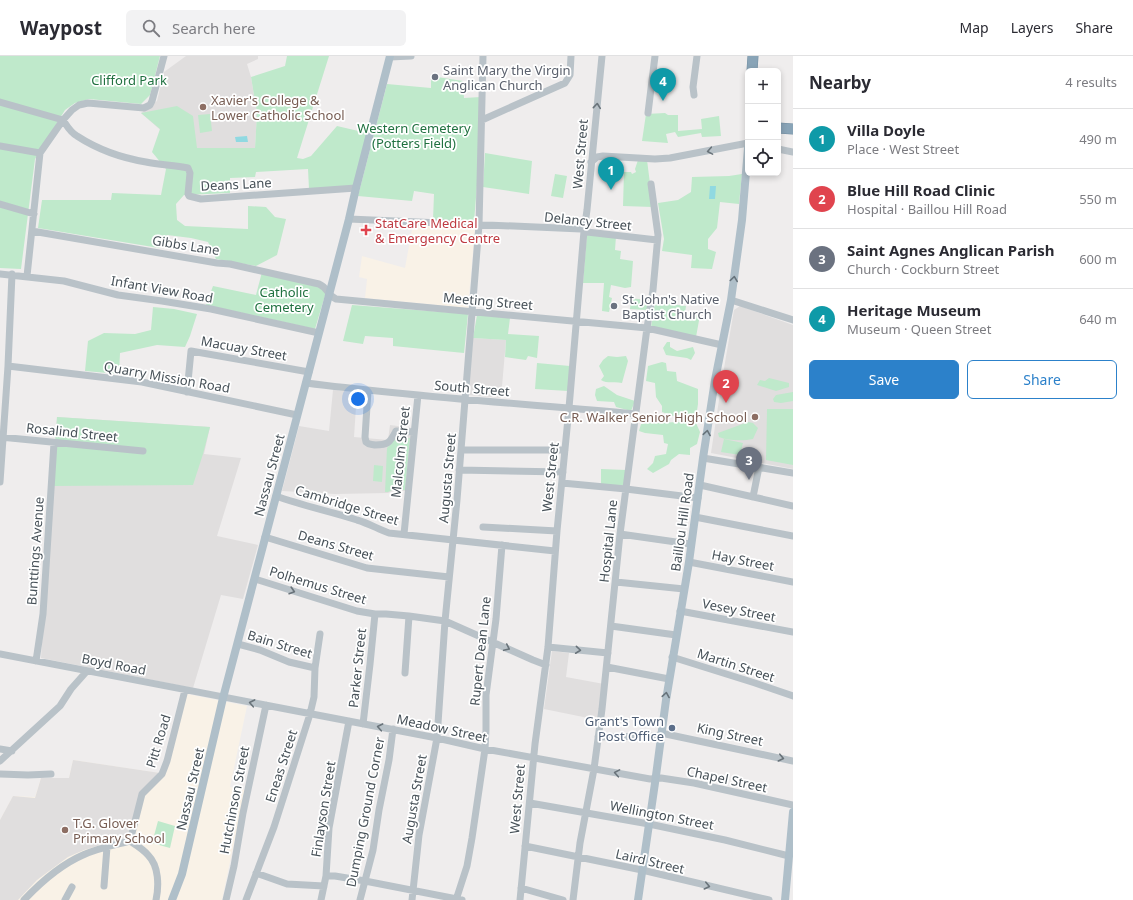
<!DOCTYPE html>
<meta charset="utf-8">
<style>
body{margin:0;font-family:"Noto Sans",sans-serif;background:#f2f2f3;color:#2b2b33}
.controls{position:absolute;right:12px;top:12px;display:grid;overflow:hidden;border-radius:6px;box-shadow:0 2px 6px #0003}
.controls button{width:36px;height:36px;display:grid;place-items:center;padding:0;border:0;border-bottom:1px solid #e1e1e2;background:#fff;color:#2b2b33;font:20px sans-serif}
.you{position:absolute;left:358px;top:343px;width:14px;height:14px;margin:-10px;border:3px solid #fff;border-radius:50%;background:#1a73e8;box-shadow:0 0 0 6px #1a73e833}
.badge{display:grid;place-items:center;width:26px;height:26px;border-radius:50%;background:#2c81ca;color:#fff;font-size:13px;font-weight:700}
.pin{position:absolute;translate:-50% -33px;filter:drop-shadow(0 1px 2px #0008)}
.pin::after{content:'';position:absolute;top:21px;width:14px;height:12px;background:inherit;clip-path:polygon(0 0,100% 0,50% 100%)}
.list{margin:0;padding:0;list-style:none}
h2{display:flex;justify-content:space-between;align-items:center;height:52px;margin:0;padding:0 16px;font-size:17px}
h2 small{font-size:13px;font-weight:400;color:#7c7c81}
.list li{display:grid;grid-template-columns:26px 1fr auto;gap:12px;align-items:center;box-sizing:border-box;height:60px;padding:0 16px;border-top:1px solid #e1e1e2}
.list b{display:block;font-size:15px;white-space:nowrap}
.list p{margin:0;font-size:13px;white-space:nowrap;color:#7c7c81}
.list em{font-size:13px;font-style:normal;color:#7c7c81}
.actions{display:flex;gap:8px;padding:12px 16px}
.actions a{flex:1;padding:9px 0;border:1px solid #2c81ca;border-radius:6px;text-align:center;font-size:14px;color:#2c81ca}
.actions .main{background:#2c81ca;color:#fff}
.icon{flex:none;width:22px;height:22px;fill:none;stroke:currentColor;stroke-width:2;stroke-linecap:round;stroke-linejoin:round}
.map{position:relative;flex:none;width:793px;height:844px;overflow:hidden}
header{display:flex;align-items:center;gap:24px;box-sizing:border-box;height:56px;padding:0 20px;background:#fff;border-bottom:1px solid #e1e1e2}
header strong{font-size:19px}
nav{display:flex;gap:22px;margin-inline-start:auto;font-size:14px}
.search{width:280px;height:36px;background:#f2f2f3;display:flex;align-items:center;gap:10px;box-sizing:border-box;padding:0 14px;border-radius:6px;color:#7c7c81;font-size:15px}
main{display:flex}
aside{flex:1;background:#fff}
.map>svg:first-child{display:block}
.commercial{fill:#f9f2e7}
.education{fill:#e0dede}
.green{fill:#bfe9cb}
.water{fill:#90d9e1}
.lines{fill:none;stroke-linecap:round;stroke-linejoin:round}
.highway-casing{stroke:#748fa2;stroke-width:11}
.minor{stroke:#b9c2c8;stroke-width:7}
.major{stroke:#afbfc9;stroke-width:8}
.highway{stroke:#89a4b7;stroke-width:10}
.oneway{stroke:#69737a}
.oneway2{stroke:#66727a}
.worship-dot{fill:#6b7280;stroke:#fff;stroke-width:1.5}
.education-dot{fill:#8d6e63;stroke:#fff;stroke-width:1.5}
.health-dot{fill:#e0444e;stroke:#fff;stroke-width:1.5}
.service-dot{fill:#5c6f8a;stroke:#fff;stroke-width:1.5}
.labels{text-anchor:middle;dominant-baseline:central;stroke-width:3.5;stroke-linejoin:round;paint-order:stroke}
.worship-label{font-size:13px;fill:#5b616d;stroke:#fff;text-anchor:start}
.park-label{font-size:13px;fill:#207140;stroke:#fff}
.education-label{font-size:13px;fill:#785e54;stroke:#fff;text-anchor:start}
.street-label{font-size:13px;fill:#475158;stroke:#fff}
.health-label{font-size:13px;fill:#be3a42;stroke:#fff;text-anchor:start}
.service-label{font-size:13px;fill:#4e5e75;stroke:#fff;text-anchor:end}
</style>
<header>
<strong>Waypost</strong>
<div class="search"><svg class="icon" aria-label="search" viewBox="0 0 24 24"><circle cx="10" cy="10" r="6"/><path d="M15 15l6 6"/></svg>Search here</div>
<nav><a>Map</a><a>Layers</a><a>Share</a></nav>
</header>
<main>
<div class="map">
<svg width="793" height="844" viewBox="0 0 793 844">
<rect width="100%" height="100%" fill="#efeded"/>
<path class="commercial" d="M413,168L475,172L468,252L365,242L367,223L359,221L362,200L405,212Z
M187,638L247,650L230,731L245,734L222,844H0V764L13,740L35,741L41,722H69L73,704L165,718Z"/>
<path class="education" d="M186,0H258V3L247,8L251,21L257,57L255,92H181L141,57L157,45L164,16Z
M740,250L793,269V413L711,397L722,324L734,254Z
M473,282L506,284L501,342L468,339Z
M333,334L357,336L354,381L388,384L390,369L413,372L406,435H392L388,437L335,438L282,435L299,370L329,375Z
M57,361L210,371L204,398L241,402L217,480L258,489L243,543L221,539L193,632L41,602Z
M552,595L569,597L566,621L604,628L598,664L544,653Z
M73,704L160,717L140,737L129,783L104,788L84,794L68,801L37,824L18,844H0V764L13,740L35,742L41,722H69Z"/>
<path class="green" d="M0,0H160L150,39L141,48L89,43L75,47L65,54L35,103L21,213L0,212Z
M287,0H329L297,102L303,103L311,100L337,70L367,77L353,130L309,133L308,113L256,116L255,121L230,122V137L184,139L176,148L177,164L185,170L248,173V150L266,151L275,161L286,163L277,199L256,210L216,203L208,186L191,182L167,179L159,192L38,172L42,144H111L112,137L161,139L166,113L152,96L160,73L141,57L177,50L193,60L197,92H255L257,57L251,21L285,10Z
M431,20L463,25L464,42L481,41L478,117L474,166L433,164L434,138L414,135L412,145L358,140L387,28L431,32Z
M665,57L668,59H678V75L702,73L701,63L719,60L721,80L702,81L701,77L678,81L675,76L666,78L668,87L642,85L646,58Z
M210,58L212,75L200,77L198,59Z
M485,97L532,105L529,138L483,131Z
M638,104H647L653,151L623,150L624,116H631L632,118L636,116L635,113Z
M555,118L567,120L563,142L551,140Z
M742,118L739,148L720,146L717,172L708,183V193L716,196L712,213L691,212L692,199L662,195L664,183L658,147L678,144L691,136L692,121L729,120Z
M587,177L616,180L615,194L621,195L620,203L633,205L631,231L625,232L611,229L609,241L612,242L609,256L602,255L604,227H583Z
M262,216L324,232L326,236L315,273L206,249L213,230L256,239Z
M629,242L648,244L647,254L630,253L631,245Z
M655,246L686,250L685,257L700,259L696,281L651,271Z
M352,249L468,258L464,297L393,290V282L365,280L363,288L343,285Z
M153,251L174,253L197,258L190,280L185,291L157,289L120,297L119,318L85,315L88,285L104,277L135,278L151,274Z
M477,259L510,262L508,278L539,280L537,302L528,300L526,304L505,301L506,284L473,282Z
M667,286H670V291L677,295L693,291L695,297L691,304L687,302L666,299L663,292Z
M608,300L617,301L626,300L628,305L622,327C615,325 607,328 601,324L604,320L599,310L603,304Z
M662,306L666,307L667,315L676,316L677,325L698,333V348L696,361L673,360L662,356V350L656,341L655,327L646,325L648,310Z
M537,307L570,310L568,335L535,333Z
M769,322L789,327V331L776,335L757,329L760,324L765,325Z
M604,330L617,339L635,345L631,355L616,351L614,346L597,345L595,339L596,333Z
M793,336V345L781,347L774,346L773,343L776,339Z
M767,353H793V409L766,404Z
M57,361L210,371L203,398L193,429L52,430Z
M655,366L662,367L676,366L696,367L700,376L697,388L690,392V399L679,398L671,404L669,408L653,417L647,413L653,407L655,400L666,398L668,388L664,387L663,379L645,377L639,375L641,368Z
M748,366L753,367L758,372L753,383C744,385 728,385 719,381L718,377Z
M396,382H410L405,434H392L388,436H385L387,392Z
M724,383L743,387L740,399L721,396Z
M374,409L383,410L382,426L373,425Z
M601,413L626,414L625,428L621,430L601,429Z
M158,765L175,770L170,792L152,787Z"/>
<path class="water" d="M247,80L248,86H236L235,81Z
M710,130H716L715,143H709Z"/>
<g class="lines">
<defs>
<path id="highway" d="M752,15L753,0
M778,72L793,73"/>
</defs>
<use href="#highway" class="highway-casing"/>
<path class="minor" d="M390,1L411,0
M694,39L693,31L697,0
M0,46L63,64C67,70 70,76 77,80C97,93 122,102 146,106C160,109 174,109 188,112L190,117L188,138L189,140L201,143L356,132
M648,57L655,0
M482,64L565,27L570,19L571,0
M0,90L40,97
M778,93L793,96
M591,106L597,101L603,100L655,103L670,102L748,87
M0,148L34,158
M349,163L581,173L587,176L657,184
M32,175L217,207L230,208L319,228C328,232 327,239 336,243L626,270L647,272L722,289
M0,218L64,225L118,239L162,245L211,253L319,277
M27,220L40,97L63,64L72,54L79,49L88,47L144,52L150,49L152,45L164,0
M731,244L793,264
M8,310L142,326L297,359
M306,327C416,341 526,348 636,358
M368,335L365,381L366,386C369,389 371,388 375,389C389,389 390,386 396,375L414,376
M187,336L191,295L309,316
M0,381L143,395
M461,394H565
M703,402L793,417
M459,414L563,416
M0,426L8,310L12,218
M562,427L626,433L698,442
M700,429L793,450
M276,440C303,450 330,455 357,464C368,467 378,473 389,477L555,495
M753,441L759,411
M695,461L793,480
M483,471L557,475
M404,478L418,339
M620,478L690,488
M265,481L367,512L449,521
M689,506L793,526
M255,523L357,555L375,558H386L409,560L445,565L533,604L546,609
M616,526L684,533
M680,555L793,576
M611,570L676,579
M238,588L260,594L289,606L315,612
M548,591L608,597
M0,598L437,682L485,693L650,723L661,722L694,727L793,749
M672,601L755,627L793,640
M36,605L43,558L54,387
M607,611L669,623
M405,617L409,560
M363,668L370,608L375,558
M661,677L793,705
M598,681L660,680
M0,693L12,695
M0,705L60,650L71,633L87,615
M0,718L28,719L51,718
M530,747L649,768L725,784L789,800
M130,785L142,738L162,718L167,705L185,634
M130,785C136,789 143,793 148,799C159,810 159,830 156,844
M525,790L642,814L769,844
M256,817L287,828L324,830
M326,820H335L365,825L462,844
M104,830L107,791
M521,832L563,844
M24,844C41,826 60,809 83,799C98,792 115,789 130,785
M65,844L72,831
M226,844L234,810L243,757L266,649
M246,844L274,771L310,658L314,641L315,612L320,578
M321,844L326,820L329,772L349,665
M360,844L373,794L379,754L389,704L393,673
M412,844L419,779L437,682L445,565L457,444L479,169L483,0
M456,844L467,810L472,782L485,693L486,674V639L496,563L502,489
M520,844L535,688L548,591L557,475L569,352L584,175L587,154L602,0
M573,844L580,787L594,713L602,653L620,478L647,272L653,234L658,179L651,128"/>
<path class="major" d="M172,844L182,818L223,642L349,163L356,132L390,0
M638,844L655,727L666,644L689,506L703,402L715,324L731,244L742,164L748,92
M785,844L793,756"/>
<use href="#highway" class="highway"/>
</g>
<defs><path id="oneway-chevron" d="M-2-3.5L2.5 0L-2 3.5" fill="none" stroke-width="1.6" stroke-linecap="round" stroke-linejoin="round"/></defs>
<g class="oneway">
<use href="#oneway-chevron" transform="translate(597 50) rotate(-84)"/>
<use href="#oneway-chevron" transform="translate(710 95) rotate(170)"/>
<use href="#oneway-chevron" transform="translate(292 535) rotate(17)"/>
<use href="#oneway-chevron" transform="translate(507 592) rotate(25)"/>
<use href="#oneway-chevron" transform="translate(578 594) rotate(6)"/>
<use href="#oneway-chevron" transform="translate(252 647) rotate(-169)"/>
<use href="#oneway-chevron" transform="translate(380 671) rotate(-169)"/>
<use href="#oneway-chevron" transform="translate(781 702) rotate(13)"/>
<use href="#oneway-chevron" transform="translate(617 717) rotate(-170)"/>
<use href="#oneway-chevron" transform="translate(707 830) rotate(13)"/>
</g>
<g class="oneway2">
<use href="#oneway-chevron" transform="translate(734 223) rotate(-82)"/>
<use href="#oneway-chevron" transform="translate(707 377) rotate(-81)"/>
<use href="#oneway-chevron" transform="translate(666 639) rotate(-81)"/>
</g>
<g class="worship-dot">
<circle cx="435" cy="21" r="4"/>
<circle cx="614" cy="250" r="4"/>
</g>
<g class="education-dot">
<circle cx="203" cy="51" r="4"/>
<circle cx="755" cy="361" r="4"/>
<circle cx="65" cy="774" r="4"/>
</g>
<path class="health-dot" d="M364 168h4v4h4v4h-4v4h-4v-4h-4v-4h4z"/>
<circle class="service-dot" cx="672" cy="672" r="4"/>
<g class="labels">
<g class="worship-label">
<text x="443" y="14">Saint Mary the Virgin<tspan x="443" dy="15">Anglican Church</tspan></text>
<text x="622" y="243">St. John's Native<tspan x="622" dy="15">Baptist Church</tspan></text>
</g>
<g class="park-label">
<text x="129" y="24">Clifford Park</text>
<text x="414" y="72">Western Cemetery<tspan x="414" dy="15">(Potters Field)</tspan></text>
<text x="284" y="236">Catholic<tspan x="284" dy="15">Cemetery</tspan></text>
</g>
<g class="education-label">
<text x="211" y="44">Xavier's College &amp;<tspan x="211" dy="15">Lower Catholic School</tspan></text>
<text x="747" y="361" text-anchor="end">C.R. Walker Senior High School</text>
<text x="73" y="767">T.G. Glover<tspan x="73" dy="15">Primary School</tspan></text>
</g>
<g class="street-label">
<text transform="translate(580 98) rotate(-85)">West Street</text>
<text transform="translate(236 128) rotate(-3)">Deans Lane</text>
<text transform="translate(588 165) rotate(6)">Delancy Street</text>
<text transform="translate(186 189) rotate(9)">Gibbs Lane</text>
<text transform="translate(162 233) rotate(10)">Infant View Road</text>
<text transform="translate(488 245) rotate(5)">Meeting Street</text>
<text transform="translate(244 292) rotate(10)">Macuay Street</text>
<text transform="translate(167 321) rotate(10)">Quarry Mission Road</text>
<text transform="translate(472 332) rotate(5)">South Street</text>
<text transform="translate(72 376) rotate(6)">Rosalind Street</text>
<text transform="translate(400 396) rotate(-84)">Malcolm Street</text>
<text transform="translate(269 419) rotate(-75)">Nassau Street</text>
<text transform="translate(550 421) rotate(-84)">West Street</text>
<text transform="translate(447 422) rotate(-85)">Augusta Street</text>
<text transform="translate(347 449) rotate(17)">Cambridge Street</text>
<text transform="translate(682 466) rotate(-82)">Baillou Hill Road</text>
<text transform="translate(608 485) rotate(-84)">Hospital Lane</text>
<text transform="translate(336 489) rotate(16)">Deans Street</text>
<text transform="translate(35 495) rotate(-86)">Bunttings Avenue</text>
<text transform="translate(743 504) rotate(11)">Hay Street</text>
<text transform="translate(318 529) rotate(17)">Polhemus Street</text>
<text transform="translate(739 554) rotate(11)">Vesey Street</text>
<text transform="translate(280 588) rotate(17)">Bain Street</text>
<text transform="translate(480 595) rotate(-84)">Rupert Dean Lane</text>
<text transform="translate(114 608) rotate(11)">Boyd Road</text>
<text transform="translate(736 609) rotate(18)">Martin Street</text>
<text transform="translate(357 612) rotate(-84)">Parker Street</text>
<text transform="translate(442 672) rotate(12)">Meadow Street</text>
<text transform="translate(730 678) rotate(12)">King Street</text>
<text transform="translate(158 685) rotate(-73)">Pitt Road</text>
<text transform="translate(281 710) rotate(-72)">Eneas Street</text>
<text transform="translate(727 723) rotate(12)">Chapel Street</text>
<text transform="translate(190 733) rotate(-77)">Nassau Street</text>
<text transform="translate(414 743) rotate(-80)">Augusta Street</text>
<text transform="translate(517 743) rotate(-85)">West Street</text>
<text transform="translate(234 744) rotate(-79)">Hutchinson Street</text>
<text transform="translate(323 753) rotate(-81)">Finlayson Street</text>
<text transform="translate(365 756) rotate(-79)">Dumping Ground Corner</text>
<text transform="translate(662 759) rotate(11)">Wellington Street</text>
<text transform="translate(650 805) rotate(13)">Laird Street</text>
</g>
<g class="health-label">
<text x="375" y="167">StatCare Medical<tspan x="375" dy="15">&amp; Emergency Centre</tspan></text>
</g>
<g class="service-label">
<text x="664" y="665">Grant's Town<tspan x="664" dy="15">Post Office</tspan></text>
</g>
</g>
</svg>
<div class="controls">
<button>+</button>
<button>−</button>
<button><svg class="icon" aria-label="locate" viewBox="0 0 24 24"><circle cx="12" cy="12" r="6"/><path d="M12 2v4M12 18v4M2 12h4M18 12h4"/></svg></button>
</div>
<div class="you"></div>
<div class="pin badge" style="left:611px;top:134px;background:#0f9aa8">1</div>
<div class="pin badge" style="left:726px;top:347px;background:#e0444e">2</div>
<div class="pin badge" style="left:749px;top:424px;background:#6b7280">3</div>
<div class="pin badge" style="left:663px;top:45px;background:#0f9aa8">4</div>
</div>
<aside>
<h2>Nearby<small>4 results</small></h2>
<ul class="list">
<li><span class="badge" style="background:#0f9aa8">1</span><div><b>Villa Doyle</b><p>Place · West Street</p></div><em>490 m</em></li>
<li><span class="badge" style="background:#e0444e">2</span><div><b>Blue Hill Road Clinic</b><p>Hospital · Baillou Hill Road</p></div><em>550 m</em></li>
<li><span class="badge" style="background:#6b7280">3</span><div><b>Saint Agnes Anglican Parish</b><p>Church · Cockburn Street</p></div><em>600 m</em></li>
<li><span class="badge" style="background:#0f9aa8">4</span><div><b>Heritage Museum</b><p>Museum · Queen Street</p></div><em>640 m</em></li>
</ul>
<div class="actions"><a class="main">Save</a><a>Share</a></div>
</aside>
</main>
